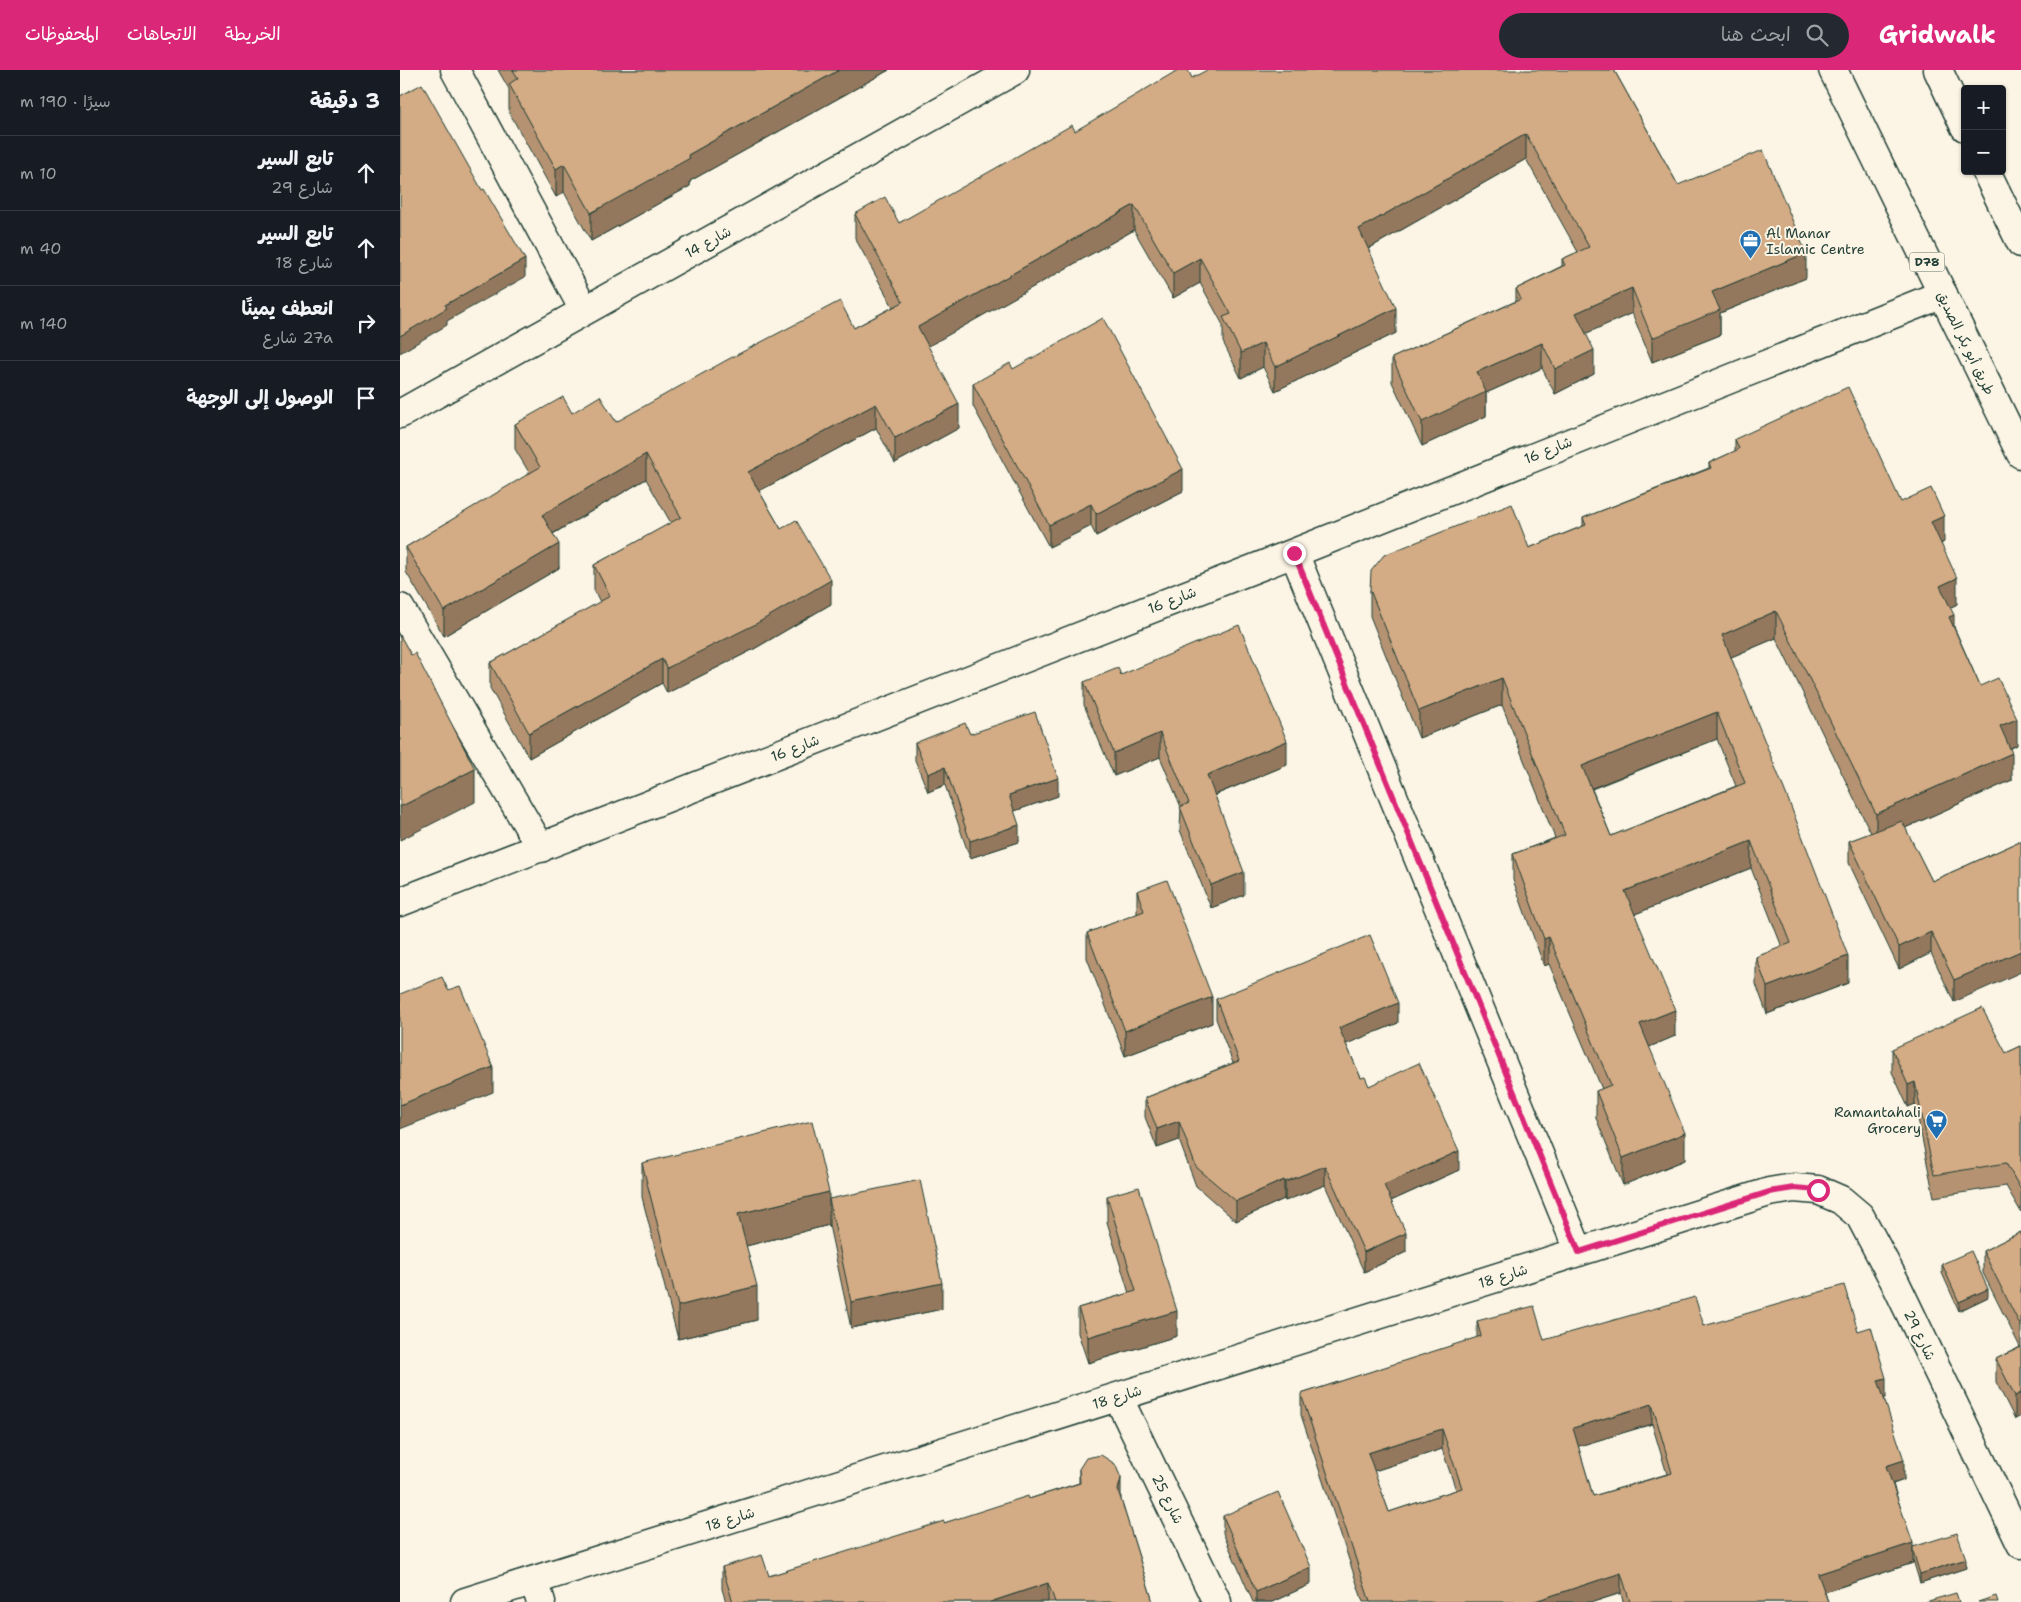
<!DOCTYPE html>
<html lang="ar">
<meta charset="utf-8">
<style>
body{margin:0;font-family:"Shantell Sans","Playpen Sans Arabic",sans-serif;background:#242831;color:#f1f3f6;direction:rtl}
.controls{position:absolute;right:15px;top:15px;display:grid;overflow:hidden;border-radius:5px;box-shadow:0 1px 4px #0004}
.controls button{width:45px;height:45px;display:grid;place-items:center;padding:0;border:0;border-bottom:1px solid #363941;background:#171b24;color:#f1f3f6;font:25px sans-serif}
.stop{position:absolute;width:15px;height:15px;margin:-11px;border:4px solid #db2777;border-radius:50%;background:#fff}
.stop.end{background:#db2777;border-color:#fff;box-shadow:0 1px 5px #0008}
.list{margin:0;padding:0;list-style:none}
h2{display:flex;justify-content:space-between;align-items:center;height:65px;margin:0;padding:0 20px;font-size:21px}
h2 small{font-size:16px;font-weight:400;color:#9ea1a6}
.list li{display:grid;grid-template-columns:32px 1fr auto;gap:15px;align-items:center;box-sizing:border-box;height:75px;padding:0 20px;border-top:1px solid #363941}
.list b{display:block;font-size:19px;white-space:nowrap}
.list p{margin:0;font-size:16px;white-space:nowrap;color:#9ea1a6}
.list em{font-size:16px;font-style:normal;color:#9ea1a6}
.icon{flex:none;width:28px;height:28px;fill:none;stroke:currentColor;stroke-width:2;stroke-linecap:round;stroke-linejoin:round}
.map{position:relative;flex:none;width:1621px;height:1532px;overflow:hidden;direction:ltr}
header{display:flex;align-items:center;gap:30px;box-sizing:border-box;height:70px;padding:0 25px;background:#db2777;color:#fff}
header strong{font-size:24px}
nav{display:flex;gap:28px;margin-inline-start:auto;font-size:18px}
.search{width:350px;height:45px;background:#242831;display:flex;align-items:center;gap:12px;box-sizing:border-box;padding:0 18px;border-radius:28px;color:#9ea1a6;font-size:19px}
main{display:flex}
aside{flex:1;background:#171b24}
.map>svg:first-child{display:block}
.lines{fill:none;stroke-linecap:round;stroke-linejoin:round}
.minor-casing{stroke:#1f3d34;stroke-width:31}
.major-casing{stroke:#1f3d34;stroke-width:31}
.minor{stroke:#fcf5e5;stroke-width:28}
.major{stroke:#fcf5e5;stroke-width:28}
.wall{fill:#b59372;stroke:#1f3d34;fill-rule:evenodd}
.shaded-wall{fill:#94785d;stroke:#1f3d34}
.building{fill:#d3ab85;stroke:#1f3d34;fill-rule:evenodd}
.route{stroke:#db2777;stroke-width:6}
.labels{text-anchor:middle;dominant-baseline:central;stroke-width:4;stroke-linejoin:round;paint-order:stroke}
.shield{fill:#fcf5e5;stroke:#617469;stroke-width:1}
.shield-label{font-size:12px;font-weight:bold;fill:#1f3d34}
.poi-label{font-size:14px;fill:#1f3d34;stroke:#fcf5e5;text-anchor:start}
.street-label{font-size:14px;fill:#1f3d34;stroke:#fcf5e5}
</style>
<header>
<strong>Gridwalk</strong>
<div class="search"><svg class="icon" aria-label="search" viewBox="0 0 24 24"><circle cx="10" cy="10" r="6"/><path d="M15 15l6 6"/></svg>ابحث هنا</div>
<nav><a>الخريطة</a><a>الاتجاهات</a><a>المحفوظات</a></nav>
</header>
<main>
<div class="map">
<svg width="1621" height="1532" viewBox="0 0 1621 1532">
<rect width="100%" height="100%" fill="#fcf5e5"/>
<filter id="ink" filterUnits="userSpaceOnUse"><feTurbulence type="fractalNoise" baseFrequency=".02" numOctaves="2"/><feDisplacementMap in="SourceGraphic" scale="10" xChannelSelector="R" yChannelSelector="G"/><feConvolveMatrix kernelMatrix="1 2 1 2 8 2 1 2 1" color-interpolation-filters="sRGB"/></filter>
<g filter="url(#ink)">
<g class="lines">
<defs>
<path id="minor" d="M55,0L184,240
M0,344L615,0
M894,483L1179,1182
M0,538L141,778
M0,832L894,483L1543,224
M718,1327L817,1532
M134,1511L141,1532
M65,1532L1369,1122L1394,1118L1418,1120L1441,1130L1460,1146L1495,1212L1621,1474"/>
<path id="major" d="M1433,0L1621,384
M1538,0L1565,57
M1586,101L1621,173"/>
</defs>
<use href="#minor" class="minor-casing"/>
<use href="#major" class="major-casing"/>
<use href="#minor" class="minor"/>
<use href="#major" class="major"/>
</g>
<path class="wall" d="M98,0H489L290,111V116L191,171L164,122L156,127L109,42V19Z
M1214,0L1278,115L1406,208L1320,243V265L1252,292L1232,243L1186,263L1194,304L1155,324L1142,298L1086,323V346L1022,376L992,312V288L1116,231V219L1162,196V189L1178,182L1126,89L968,179L996,263L875,321L863,297L841,308L823,272V255L800,213L773,228L734,160L528,276L559,358L495,393L476,358L359,421L381,459L431,534L354,579L267,623L262,613L129,688L90,618V593L200,532L194,520V495L271,453L246,409L153,464L159,498L44,566L6,502V477L130,404L115,379V354L172,343L216,352L454,258L493,237L455,168V144L499,153L675,61L792,8Z
M613,299L783,421L696,466L691,456L649,477L573,336V314Z
M1335,369L1501,432L1544,472L1541,474L1557,534L1550,538L1554,557L1580,616L1617,675L1610,679L1612,710L1505,758L1532,811L1621,771L1554,932L1531,883L1499,899L1449,793V771L1471,763L1376,568L1331,587L1448,913L1367,944L1356,914V887L1382,877L1351,798L1235,844L1275,966L1249,977L1285,1090L1223,1115L1196,1048V1021L1202,1019L1149,894L1144,896L1113,810V784L1155,768L1102,635L1019,668L970,546V520L1129,478L1183,456V448L1309,398V393L1335,381ZM1317,669L1336,716L1211,766L1192,719Z
M721,605L887,695L815,725L844,825L811,838L780,760L781,737L760,687L714,706L684,635V612Z
M570,664L658,726L614,741L619,772L570,788L545,715L528,722L515,690V673Z
M737,821L812,953L725,986L687,888V863L737,844Z
M816,929L998,953L946,974L961,1008L1059,1100L991,1131L1006,1182L964,1202L925,1115L885,1131L884,1129L836,1151L796,1116L779,1070L757,1078L745,1047V1028L833,993L816,949Z
M1621,976V1142L1606,1116L1534,1127L1515,1034L1508,1037L1492,1002V979L1606,983Z
M242,1093L429,1129L542,1239L451,1258L429,1155L346,1176L357,1250L278,1269L242,1127Z
M707,1126L777,1266L688,1293L678,1263V1238L729,1223L707,1152Z
M1621,1162V1346L1615,1349L1596,1312V1289L1620,1277L1583,1203V1181Z
M1542,1194L1588,1227L1559,1241L1542,1203Z
M1077,1251L1144,1270L1304,1256L1458,1261L1486,1328H1484L1504,1410L1493,1414L1513,1477L1566,1498L1520,1513L1513,1490V1493L1425,1522L1428,1532H1223L1221,1523L1193,1532H963L901,1345V1324L1077,1268ZM1252,1354L1267,1404L1193,1426L1178,1376ZM1042,1379L1056,1420L989,1442L974,1401Z
M679,1399L721,1430L753,1532H326L322,1519V1497L369,1506L544,1453L629,1429L679,1413Z
M823,1446L911,1514L872,1532H853L823,1463Z"/>
<path class="shaded-wall" d="M439,0H489L290,111V116L191,171V143L288,85Z
M1126,64V89L959,184V159Z
M164,94V122L156,127V99Z
M734,135V160L518,282V257Z
M1406,183V208L1320,243V265L1252,292V268L1312,222Z
M800,188V213L773,228V203Z
M125,189V207L47,251V255L0,283V266L45,235Z
M1232,218V243L1176,268V243Z
M996,238V263L875,321V297Z
M863,273V297L841,308V283Z
M1142,273V298L1086,323V346L1022,376V352L1077,302Z
M1194,280V304L1155,324V299Z
M476,334V358L348,427V402Z
M559,334V358L495,393V368Z
M246,384V409L142,470V445Z
M783,399V421L696,466V444Z
M691,434V456L649,477V455Z
M1544,446V472L1531,479V452Z
M159,474V498L44,566V541Z
M1557,508V534L1540,543V516Z
M431,510V534L354,579L267,623V598Z
M1376,541V568L1322,591V565Z
M1554,545V572L1549,547Z
M262,589V613L129,688V663Z
M1102,608V635L1019,668V641Z
M1317,642V669L1182,722V696Z
M1617,649V675L1600,683V656Z
M760,663V687L714,706V683Z
M887,671V695L807,728V705Z
M1612,683V710L1476,771V744Z
M545,697V715L528,722V704Z
M75,699V732L0,770V737Z
M658,708V726L609,743V725Z
M619,755V772L570,788V771Z
M1351,771V798L1225,848V821Z
M844,802V825L811,838V815Z
M1531,862V883L1499,899V877Z
M1149,867V894L1144,896V869Z
M1621,881V902L1554,932V910Z
M1448,886V913L1367,944V917Z
M812,927V953L725,986V961Z
M998,933V953L939,977V958Z
M1275,940V966L1240,981V954Z
M93,997V1022L0,1059V1035Z
M1515,1012V1034L1508,1037V1015Z
M779,1051V1070L757,1078V1059Z
M1285,1063V1090L1223,1115V1088Z
M1059,1081V1100L984,1134V1115Z
M925,1096V1115L885,1131V1112Z
M884,1110V1129L836,1151V1131Z
M429,1122V1155L338,1178V1144Z
M1006,1163V1182L964,1202V1182Z
M542,1213V1239L451,1258V1232Z
M357,1216V1250L278,1269V1236Z
M1588,1219V1227L1559,1241V1232Z
M777,1241V1266L688,1293V1267Z
M1486,1308V1328L1478,1330V1310Z
M1621,1323V1346L1615,1349V1326Z
M1252,1334V1354L1173,1378V1358Z
M1042,1359V1379L968,1403V1383Z
M1504,1390V1410L1486,1416V1396Z
M721,1408V1429L718,1442V1420Z
M1513,1473V1493L1418,1524V1504Z
M1566,1489V1498L1520,1513V1504Z
M911,1497V1514L872,1532H856V1522Z
M1221,1503V1523L1193,1532H1132Z
M648,1513V1532H590Z"/>
<path class="building" d="M113,0H439L288,85L290,88L191,143L164,94L156,99L109,14L118,8Z
M778,0H788L792,8L807,0H1214L1278,115L1363,80L1406,183L1312,222L1320,240L1252,268L1232,218L1176,243L1194,280L1155,299L1142,273L1077,302L1086,322L1022,352L992,288L1121,229L1116,219L1165,195L1162,189L1189,177L1126,64L959,159L996,238L875,297L863,273L841,283L823,247L831,244L800,188L773,203L734,135L518,257L559,334L495,368L476,334L348,402L381,459L396,450L431,510L354,555L267,598L262,589L129,663L90,593L210,526L194,495L281,447L246,384L142,445L159,474L44,541L6,477L140,397L115,354L163,327L172,343L200,326L216,352L325,291L440,231L454,258L503,232L455,144L485,127L499,153L672,55L675,61Z
M22,14L82,120L84,119L125,189L45,235L47,238L0,266V26Z
M703,248L783,399L696,444L691,434L649,455L573,314L610,293L613,299Z
M1448,317L1501,432L1531,418L1544,446L1531,452L1557,508L1540,516L1554,545L1549,547L1580,616L1598,608L1617,649L1600,656L1612,683L1476,744L1376,541L1322,565L1388,729L1448,886L1367,917L1356,887L1391,873L1351,771L1225,821L1275,940L1240,954L1285,1063L1223,1088L1196,1021L1211,1015L1149,867L1144,869L1113,784L1165,765L1102,608L1019,641L970,520L971,501L984,485L1112,434L1129,478L1186,455L1183,448L1311,398L1309,393L1339,379L1335,369ZM1317,642L1345,713L1211,766L1182,696Z
M839,555L887,671L807,705L844,802L811,815L780,737L789,733L760,663L714,683L684,612L718,598L721,605Z
M0,565L11,585L15,583L75,699L0,737Z
M635,642L658,708L609,725L619,755L570,771L545,697L528,704L515,673L565,653L570,664Z
M1502,751L1532,811L1621,771V881L1554,910L1531,862L1499,877L1449,771Z
M767,810L812,927L725,961L687,863L744,841L737,821Z
M970,865L998,933L939,958L961,1008L965,1007L969,1016L1019,993L1059,1081L984,1115L1006,1163L964,1182L925,1096L885,1112L884,1110L836,1131L796,1097L779,1051L757,1059L745,1028L839,991L816,929Z
M42,907L48,920L60,916L93,997L0,1035V924Z
M1582,938L1606,983L1621,976V1120L1606,1093L1534,1105L1515,1012L1508,1015L1492,979Z
M412,1051L429,1122L338,1144L357,1216L278,1236L242,1093Z
M520,1110L542,1213L451,1232L429,1129Z
M739,1117L777,1241L688,1267L678,1238L736,1221L707,1126Z
M1621,1162V1257L1583,1181Z
M1571,1181L1588,1219L1559,1232L1542,1194Z
M1444,1215L1458,1261L1471,1257L1486,1308L1478,1310L1504,1390L1486,1396L1513,1473L1418,1504L1428,1532H1230L1221,1503L1132,1532H970L901,1324L1081,1266L1077,1251L1134,1236L1144,1270L1295,1227L1304,1256ZM1252,1334L1272,1403L1193,1426L1173,1358ZM1042,1359L1062,1418L989,1442L968,1383Z
M1621,1277V1323L1615,1326L1596,1289Z
M701,1385L715,1394L721,1408L718,1420L753,1532H655L648,1513L590,1532H333L322,1497L362,1485L369,1506L544,1451V1453L628,1426L629,1429L680,1413L679,1399L686,1388Z
M878,1422L911,1497L856,1522L823,1446Z
M1557,1463L1566,1489L1520,1504L1513,1481V1477Z
M1556,1523L1559,1532H1525Z
M1596,1526L1598,1532H1578Z"/>
</g>
<g class="lines" filter="url(#ink)">
<path class="route" d="M894,483L1179,1182L1369,1122L1394,1118L1418,1120"/>
</g>
<defs>
<symbol id="office-pin" viewBox="-11 -11 22 30"><path d="M0 17L-7.5 6A9.5 9.5 0 1 1 7.5 6Z" fill="#1f6fb2" stroke="#fcf5e5"/><path d="M-6-3h4V-5.5h4V-3h4V5H-6ZM-1-4.5V-3h2v-1.5ZM-6 0V1H6V0Z" fill="#fff"/></symbol>
<symbol id="supermarket-pin" viewBox="-11 -11 22 30"><path d="M0 17L-7.5 6A9.5 9.5 0 1 1 7.5 6Z" fill="#1f6fb2" stroke="#fcf5e5"/><path d="M-6-5.5h2.5l.6 2H6L4.5 2H-2.5L-4.4-4H-6ZM-1.5 3.2a1.3 1.3 0 1 0 .1 0ZM3 3.2a1.3 1.3 0 1 0 .1 0Z" fill="#fff"/></symbol>
</defs>
<g fill-rule="evenodd">
<use href="#office-pin" x="1338" y="158" width="25" height="34"/>
<use href="#supermarket-pin" x="1524" y="1038" width="25" height="34"/>
</g>
<g class="labels">
<rect class="shield" x="1509.5" y="182.5" width="35" height="19" rx="4"/>
<g class="shield-label">
<text x="1527" y="192">D78</text>
</g>
<g class="poi-label">
<text x="1366" y="163">Al Manar<tspan x="1366" dy="16">Islamic Centre</tspan></text>
<text x="1521" y="1042" text-anchor="end">Ramantahali<tspan x="1521" dy="16">Grocery</tspan></text>
</g>
<g class="street-label">
<text transform="translate(308 172) rotate(-29)">شارع 14</text>
<text transform="translate(1566 273) rotate(64)">طريق أبو بكر الصديق</text>
<text transform="translate(1148 380) rotate(-22)">شارع 16</text>
<text transform="translate(772 530) rotate(-21)">شارع 16</text>
<text transform="translate(395 678) rotate(-21)">شارع 16</text>
<text transform="translate(1103 1206) rotate(-17)">شارع 18</text>
<text transform="translate(1520 1265) rotate(64)">شارع 29</text>
<text transform="translate(717 1327) rotate(-17)">شارع 18</text>
<text transform="translate(768 1429) rotate(64)">شارع 25</text>
<text transform="translate(330 1449) rotate(-17)">شارع 18</text>
</g>
</g>
</svg>
<div class="controls">
<button>+</button>
<button>−</button>
</div>
<div class="stop" style="left:1418px;top:1120px"></div>
<div class="stop end" style="left:894px;top:483px"></div>
</div>
<aside>
<h2>3 دقيقة<small>سيرًا · 190 m</small></h2>
<ul class="list">
<li><svg class="icon" aria-label="ahead" viewBox="0 0 24 24"><path d="M12 20V5M6 11l6-6 6 6"/></svg><div><b>تابع السير</b><p>شارع 29</p></div><em>10 m</em></li>
<li><svg class="icon" aria-label="ahead" viewBox="0 0 24 24"><path d="M12 20V5M6 11l6-6 6 6"/></svg><div><b>تابع السير</b><p>شارع 18</p></div><em>40 m</em></li>
<li><svg class="icon" aria-label="right" viewBox="0 0 24 24"><path d="M7 20v-9h11M14 6l5 5-5 5"/></svg><div><b>انعطف يمينًا</b><p>27a شارع</p></div><em>140 m</em></li>
<li><svg class="icon" aria-label="arrive" viewBox="0 0 24 24"><path d="M6 21V4h12l-3 4 3 4H6"/></svg><div><b>الوصول إلى الوجهة</b></div></li>
</ul>
</aside>
</main>
